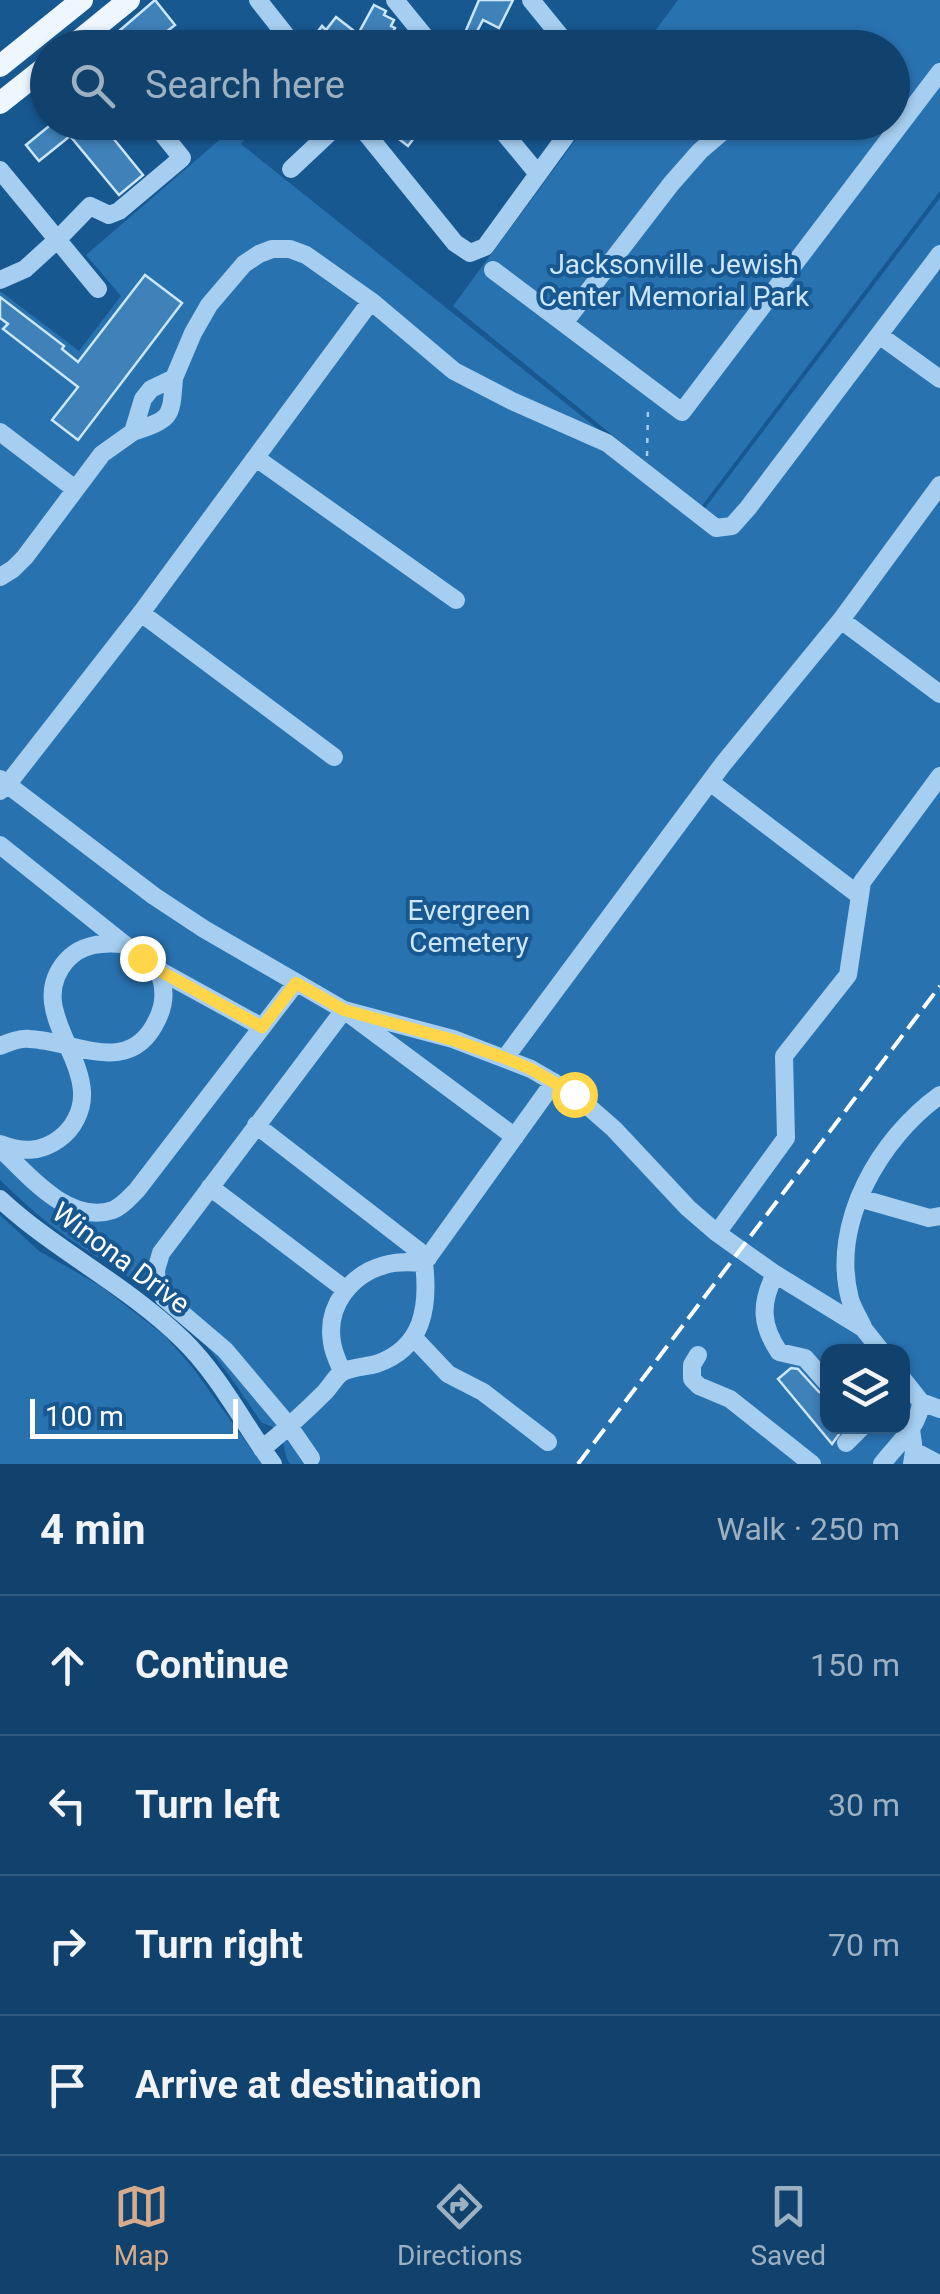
<!DOCTYPE html>
<meta charset="utf-8">
<style>
body{margin:0;font-family:Roboto,sans-serif;background:#1a4972;color:#f1f3f6}
.controls{position:absolute;right:30px;bottom:30px;display:grid;overflow:hidden;border-radius:20px;box-shadow:0 2px 8px #0004}
.controls button{width:90px;height:90px;display:grid;place-items:center;padding:0;border:0;border-bottom:2px solid #305b80;background:#11426d;color:#f1f3f6;font:50px sans-serif}
.scale{position:absolute;left:30px;bottom:25px;width:208px;box-sizing:border-box;padding-left:10px;border:5px solid #fff;border-top:0;font-size:28px;line-height:35px;white-space:nowrap;color:#fff;-webkit-text-stroke:8px #175891;paint-order:stroke}
.stop{position:absolute;width:30px;height:30px;margin:-22px;border:8px solid #ffd54a;border-radius:50%;background:#fff}
.stop.end{background:#ffd54a;border-color:#fff;box-shadow:0 2px 10px #0008}
.list{margin:0;padding:0;list-style:none}
h2{display:flex;justify-content:space-between;align-items:center;height:130px;margin:0;padding:0 40px;font-size:42px}
h2 small{font-size:32px;font-weight:400;color:#9cb0c2}
.list li{display:grid;grid-template-columns:65px 1fr auto;gap:30px;align-items:center;box-sizing:border-box;height:140px;padding:0 40px;border-top:2px solid #305b80}
.list b{display:block;font-size:38px;white-space:nowrap}
.list em{font-size:32px;font-style:normal;color:#9cb0c2}
.icon{flex:none;width:55px;height:55px;fill:none;stroke:currentColor;stroke-width:2;stroke-linecap:round;stroke-linejoin:round}
.map{position:relative;flex:none;width:940px;height:1464px;overflow:hidden}
.search{position:absolute;background:#11426d;box-shadow:0 2px 8px #0004;left:30px;right:30px;top:30px;height:110px;display:flex;align-items:center;gap:25px;box-sizing:border-box;padding:0 35px;border-radius:55px;color:#9cb0c2;font-size:38px}
.sheet{height:690px;background:#11426d}
nav{display:flex;justify-content:space-around;align-items:center;box-sizing:border-box;height:140px;border-top:2px solid #305b80;background:#11426d;font-size:28px;color:#9cb0c2}
nav a{display:grid;justify-items:center;gap:5px}
nav .on{color:#d6ab8b}
.map>svg:first-child{display:block}
.green{fill:#2972b0;fill-rule:evenodd}
.building{fill:#3f81b9;stroke:#cce6fb;stroke-width:2.5}
.lines{fill:none;stroke-linecap:round;stroke-linejoin:round}
.path{stroke:#a5cef0;stroke-width:2.5;stroke-dasharray:5 8;stroke-linecap:butt}
.minor{stroke:#a5cef0;stroke-width:18}
.major{stroke:#eef6ff;stroke-width:22}
.rail{stroke:#fff;stroke-width:4;stroke-dasharray:18 8;stroke-linecap:butt}
.route{stroke:#ffd54a;stroke-width:12}
.labels{text-anchor:middle;dominant-baseline:central;stroke-width:8;stroke-linejoin:round;paint-order:stroke}
.park-label{font-size:28px;fill:#cce6fb;stroke:#175891}
.street-label{font-size:28px;fill:#fff;stroke:#175891}
</style>
<div class="map">
<svg width="940" height="1464" viewBox="0 0 940 1464">
<rect width="100%" height="100%" fill="#175891"/>
<path class="green" d="M678,0H940V191L701,507L453,306L588,123L892,122V48L643,47Z
M239,123H252L255,126L241,144L702,512L940,198V1464H290C280,1450 290,1430 262,1423C236,1385 211,1346 177,1314C143,1282 102,1262 64,1235C41,1219 21,1200 0,1180V291L79,351L121,296L86,255ZM828,1352H902V1426H828Z
M0,1215L39,1251L99,1285L164,1335L193,1368L262,1464H0Z"/>
<path class="building" d="M155,0L175,25L151,44L144,36L142,38L138,34L122,48H119L111,38Z
M479,0H513L499,28L483,20L473,39L464,35Z
M374,5L386,11L384,15L394,20L391,26L395,28L393,32L418,48H313L318,41L313,38L322,26L326,30L336,17L358,34Z
M54,122H100L143,175L119,195L70,136L39,161L26,145Z
M393,122H426L408,146L387,130Z
M145,275L182,303L78,440L52,420L78,387L3,329L8,324L0,318V297L64,346L62,349L78,362Z
M791,1368L798,1369L819,1392L828,1396V1426H845L832,1444L778,1379Z"/>
<g class="lines">
<path class="path" d="M647,456L648,409"/>
<path class="minor" d="M258,0L296,48
M395,0L434,48
M531,0L570,48
M357,122L455,243L470,253L485,247L576,122
M495,122L538,174
M291,169L341,122
M0,170L98,289
M493,270L682,412L940,72
M0,280L25,269L58,239L90,206L109,215L119,211L182,158L153,122
M564,323L671,184L700,151L734,122
M879,335L940,379
M0,432L75,489
M133,432C172,418 171,419 174,378
M256,458L456,600
M0,577L13,569L25,557L102,454L133,432L143,399L151,389L174,378L193,333L209,305L244,264L259,254L272,249H290L306,255L371,301L454,371L512,401L607,443L716,528L732,526L748,508L940,254
M141,613L334,757
M841,620L940,694
M0,779L154,896L204,929L344,1010L453,1039L531,1069L574,1094L614,1129L688,1208L717,1233L775,1274L863,1328L882,1352
M710,782L860,896
M0,791L7,785L141,613L371,301
M0,845L124,944L162,972L262,1027
M0,1046C10,1042 19,1038 30,1039C75,1041 130,1078 157,1020C166,1002 166,985 156,967
M505,1058L723,764L841,620L940,485
M256,1125L428,1258
M0,1144C21,1152 40,1153 59,1139C73,1129 83,1111 82,1092C80,1048 29,1004 66,961C81,944 102,942 123,944
M0,1148C28,1175 69,1225 113,1210C123,1206 130,1197 137,1190L296,983
M210,1187L346,1290
M859,1198L929,1218L940,1216
M0,1199C56,1251 127,1285 183,1340C219,1375 243,1423 273,1464
M717,1233L786,1138L784,1056L848,975L862,882L940,776
M775,1274C760,1304 761,1325 779,1352L805,1358L828,1384
M863,1327C859,1318 853,1309 850,1299C830,1223 880,1138 940,1095
M414,1338L448,1374L483,1392L548,1442
M698,1355L692,1365V1379L699,1386L730,1399L812,1464
M342,1371C338,1362 333,1352 332,1342C326,1306 351,1274 385,1265C397,1261 411,1262 424,1263
M902,1378L921,1402L940,1409
M911,1429L914,1451L912,1464
M846,1443L863,1426
M262,1449C284,1431 305,1412 325,1392C330,1387 334,1379 340,1374C348,1367 365,1367 376,1364C424,1348 429,1306 424,1263L554,1082
M914,1451L939,1464
M311,1458L289,1426L225,1350L164,1298L157,1285L156,1270L161,1253L344,1010L515,1137
M882,1464C897,1444 919,1427 921,1402"/>
<path class="major" d="M70,48L129,0
M0,66L82,0
M0,103L48,65"/>
<path class="rail" d="M578,1464L940,986"/>
</g>
<g class="lines">
<path class="route" d="M142,958L162,972L262,1027L296,983L344,1010L453,1040L505,1058L531,1069L574,1094"/>
</g>
<g class="labels">
<g class="park-label">
<text x="674" y="264">Jacksonville Jewish<tspan x="674" dy="32">Center Memorial Park</tspan></text>
<text x="469" y="910">Evergreen<tspan x="469" dy="32">Cemetery</tspan></text>
</g>
<g class="street-label">
<text transform="translate(121 1258) rotate(37)">Winona Drive</text>
</g>
</g>
</svg>
<div class="controls">
<button><svg class="icon" aria-label="layers" viewBox="0 0 24 24"><path d="M12 4l9 5-9 5-9-5zM3 14l9 5 9-5"/></svg></button>
</div>
<div class="scale">100 m</div>
<div class="stop" style="left:574px;top:1094px"></div>
<div class="stop end" style="left:142px;top:958px"></div>
<div class="search"><svg class="icon" aria-label="search" viewBox="0 0 24 24"><circle cx="10" cy="10" r="6"/><path d="M15 15l6 6"/></svg>Search here</div>
</div>
<section class="sheet">
<h2>4 min<small>Walk · 250 m</small></h2>
<ul class="list">
<li><svg class="icon" aria-label="ahead" viewBox="0 0 24 24"><path d="M12 20V5M6 11l6-6 6 6"/></svg><div><b>Continue</b></div><em>150 m</em></li>
<li><svg class="icon" aria-label="left" viewBox="0 0 24 24"><path d="M17 20v-9H6M10 6l-5 5 5 5"/></svg><div><b>Turn left</b></div><em>30 m</em></li>
<li><svg class="icon" aria-label="right" viewBox="0 0 24 24"><path d="M7 20v-9h11M14 6l5 5-5 5"/></svg><div><b>Turn right</b></div><em>70 m</em></li>
<li><svg class="icon" aria-label="arrive" viewBox="0 0 24 24"><path d="M6 21V4h12l-3 4 3 4H6"/></svg><div><b>Arrive at destination</b></div></li>
</ul>
</section>
<nav>
<a class="on"><svg class="icon" aria-label="map" viewBox="0 0 24 24"><path d="M3 6l6-2 6 2 6-2v14l-6 2-6-2-6 2zM9 4v14M15 6v14"/></svg>Map</a>
<a><svg class="icon" aria-label="directions" viewBox="0 0 24 24"><path d="M12 3l9 9-9 9-9-9zM9 14v-3h6M13 9l2 2-2 2"/></svg>Directions</a>
<a><svg class="icon" aria-label="saved" viewBox="0 0 24 24"><path d="M7 4h10v16l-5-4-5 4z"/></svg>Saved</a>
</nav>
